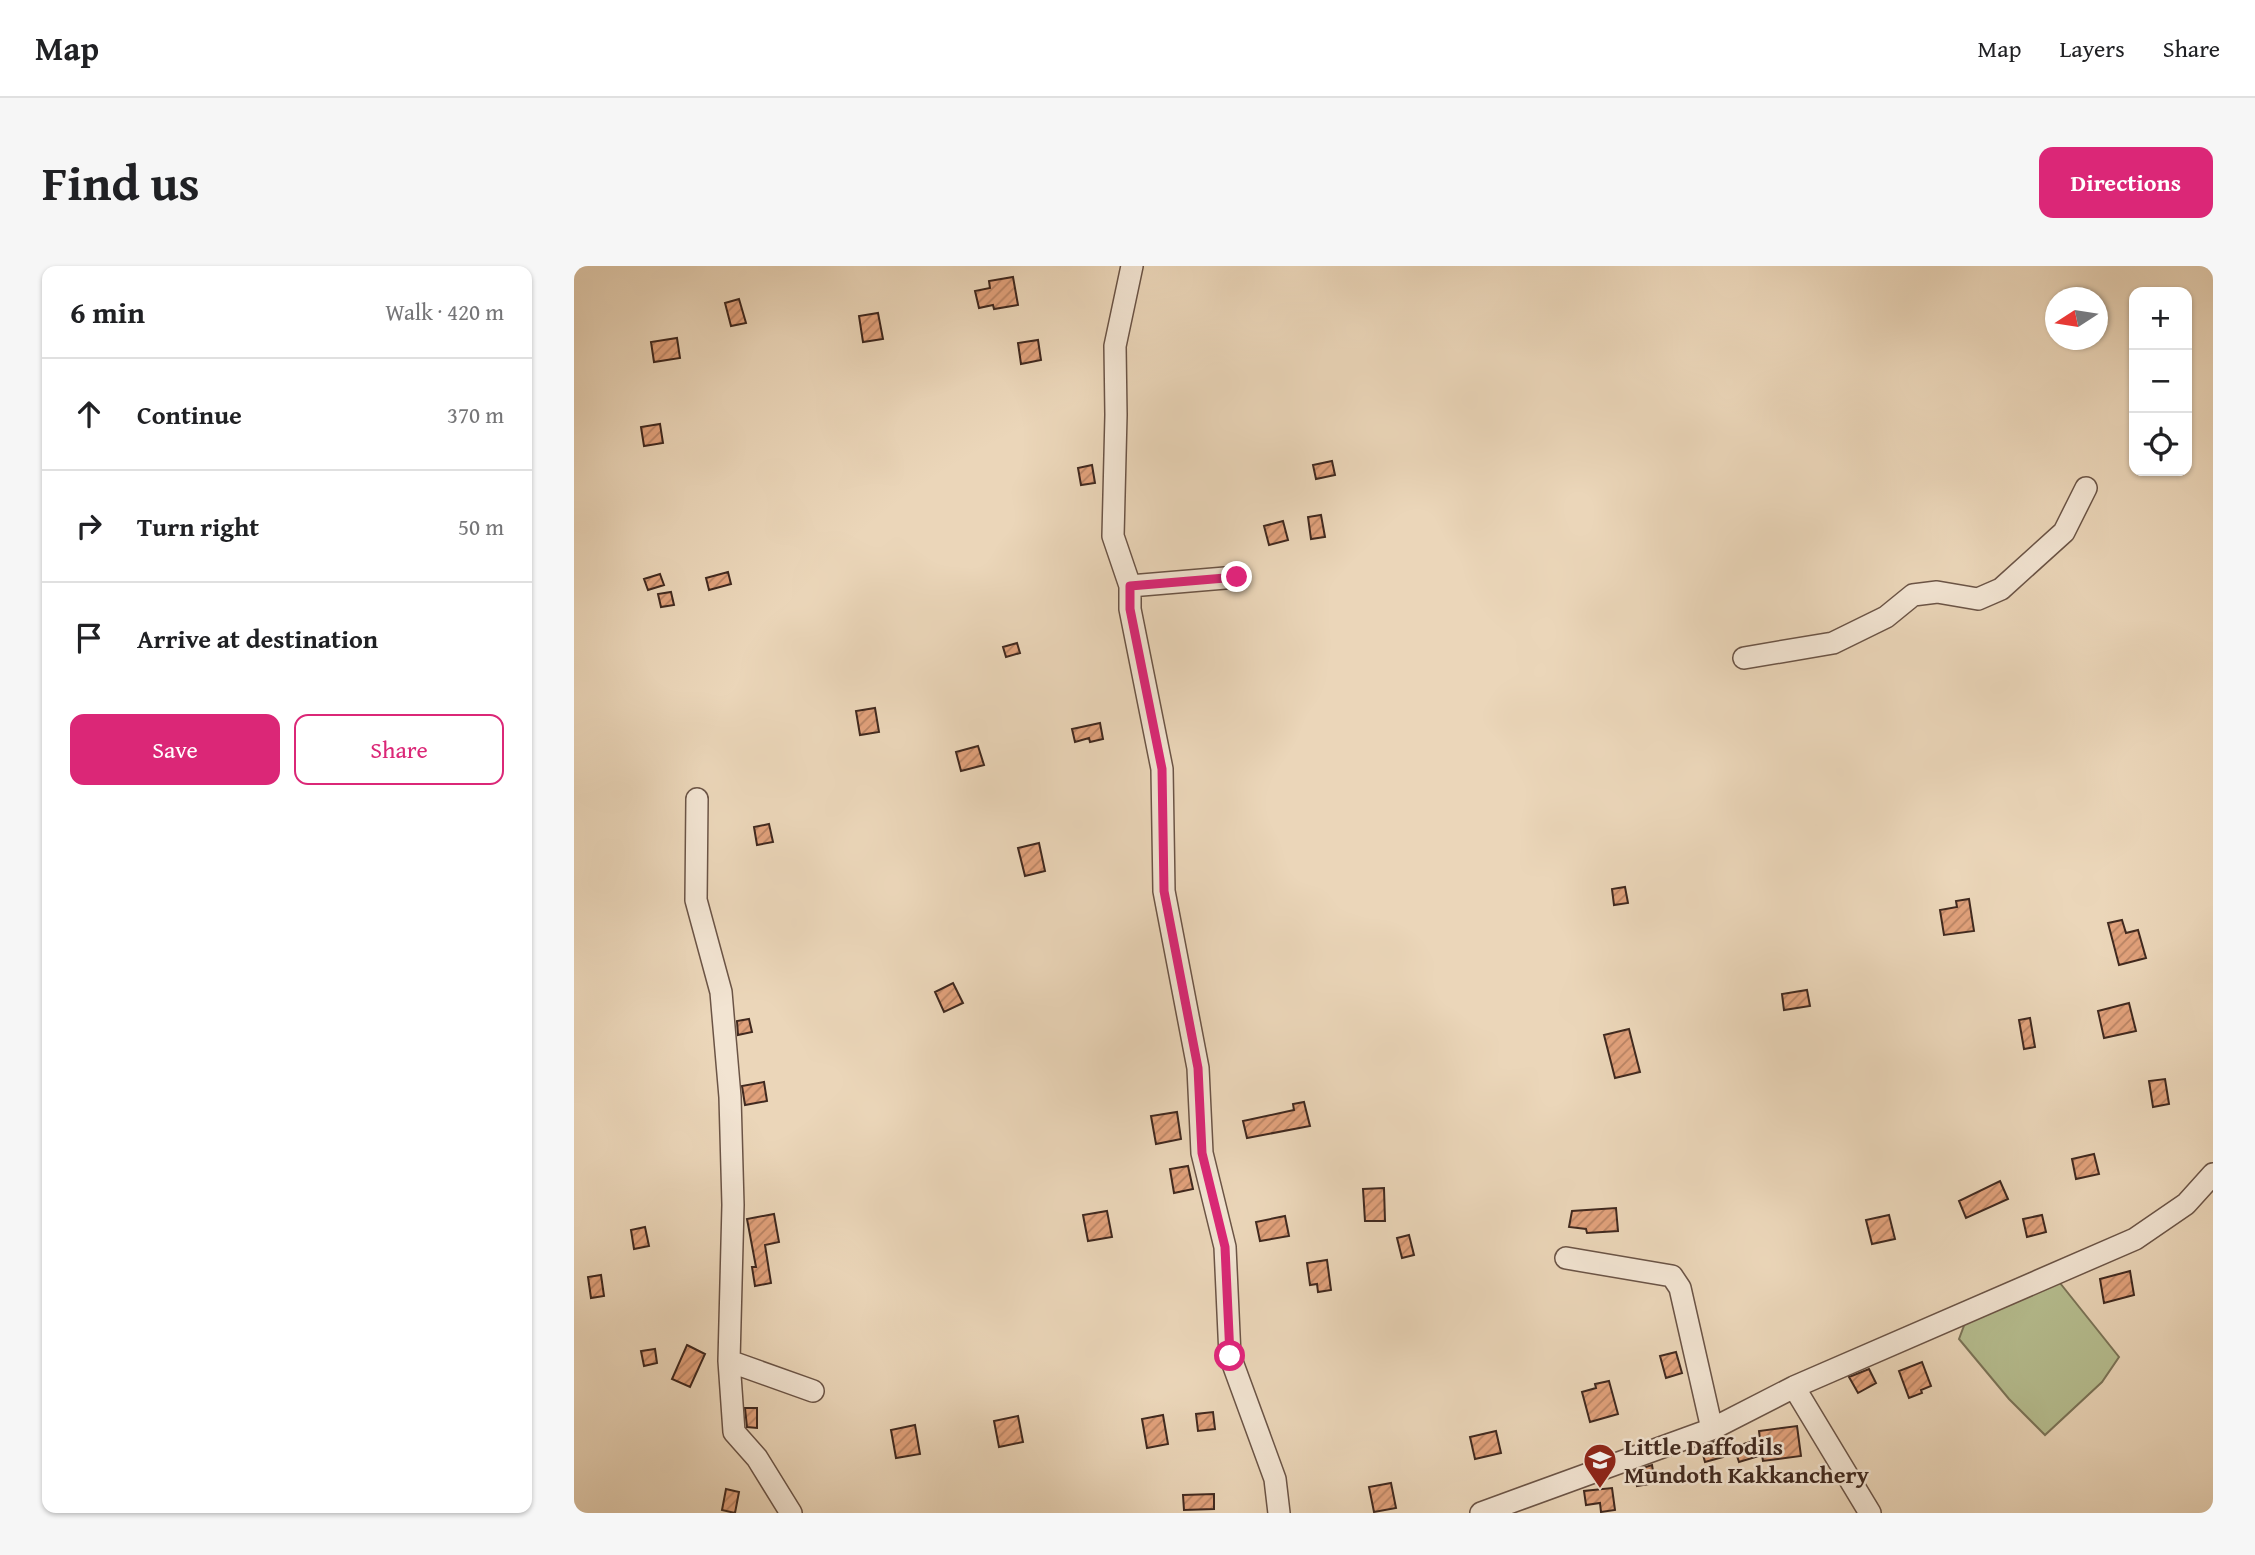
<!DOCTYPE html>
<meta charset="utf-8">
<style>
body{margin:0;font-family:"Gentium Book Plus",serif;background:#f6f6f6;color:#202124}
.controls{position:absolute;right:21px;top:21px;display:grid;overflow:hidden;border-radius:14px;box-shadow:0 2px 5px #0004}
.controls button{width:63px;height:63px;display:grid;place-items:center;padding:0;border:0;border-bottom:2px solid #e0e0e0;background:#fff;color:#202124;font:35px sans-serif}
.compass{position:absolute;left:1471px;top:21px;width:63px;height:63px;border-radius:50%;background:#fff;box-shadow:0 2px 5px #0004;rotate:258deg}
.stop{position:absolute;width:21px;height:21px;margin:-16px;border:5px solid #db2777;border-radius:50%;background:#fff}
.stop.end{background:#db2777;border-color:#fff;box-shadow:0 2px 7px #0008}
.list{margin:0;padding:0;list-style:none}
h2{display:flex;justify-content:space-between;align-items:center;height:91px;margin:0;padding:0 28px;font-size:30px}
h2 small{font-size:23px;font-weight:400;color:#757577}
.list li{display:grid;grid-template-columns:46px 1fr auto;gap:21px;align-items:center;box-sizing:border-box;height:112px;padding:0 28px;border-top:2px solid #e0e0e0}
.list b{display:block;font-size:26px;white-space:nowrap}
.list em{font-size:23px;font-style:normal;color:#757577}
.actions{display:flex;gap:14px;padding:21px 28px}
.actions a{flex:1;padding:16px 0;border:2px solid #db2777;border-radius:14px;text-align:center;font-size:24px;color:#db2777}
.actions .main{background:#db2777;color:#fff}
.icon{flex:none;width:38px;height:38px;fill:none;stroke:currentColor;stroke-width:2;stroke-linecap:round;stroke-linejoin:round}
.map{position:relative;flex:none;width:1639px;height:1247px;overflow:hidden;border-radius:14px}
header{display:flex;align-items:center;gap:42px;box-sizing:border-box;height:98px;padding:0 35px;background:#fff;border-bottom:2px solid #e0e0e0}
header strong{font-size:33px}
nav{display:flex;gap:38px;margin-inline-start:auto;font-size:24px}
.intro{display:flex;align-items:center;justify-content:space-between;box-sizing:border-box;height:168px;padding:0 42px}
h1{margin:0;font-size:49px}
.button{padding:18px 32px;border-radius:14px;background:#db2777;color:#fff;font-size:24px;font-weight:700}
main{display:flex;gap:42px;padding:0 42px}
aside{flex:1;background:#fff;border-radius:14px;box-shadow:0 2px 5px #0004}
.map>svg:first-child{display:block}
.grass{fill:#b6be90;stroke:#7b7458;stroke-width:2}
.building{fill:url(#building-hatch);stroke:#40291f;stroke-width:2}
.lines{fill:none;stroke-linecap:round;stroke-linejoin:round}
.minor-casing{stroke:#6b5446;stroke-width:24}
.minor{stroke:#f2e4d2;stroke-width:21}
.route{stroke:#db2777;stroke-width:9}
.labels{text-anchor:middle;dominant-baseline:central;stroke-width:5;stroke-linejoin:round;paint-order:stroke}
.poi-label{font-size:24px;font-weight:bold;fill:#40291f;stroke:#f2e4d2;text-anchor:start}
</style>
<header>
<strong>Map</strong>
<nav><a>Map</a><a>Layers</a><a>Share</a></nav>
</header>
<div class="intro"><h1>Find us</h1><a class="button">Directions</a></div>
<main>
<aside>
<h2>6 min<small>Walk · 420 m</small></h2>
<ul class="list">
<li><svg class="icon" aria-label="ahead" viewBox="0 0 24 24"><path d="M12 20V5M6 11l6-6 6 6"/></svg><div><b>Continue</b></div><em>370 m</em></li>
<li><svg class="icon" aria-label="right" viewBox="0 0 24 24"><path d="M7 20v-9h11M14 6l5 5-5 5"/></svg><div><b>Turn right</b></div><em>50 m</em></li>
<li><svg class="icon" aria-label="arrive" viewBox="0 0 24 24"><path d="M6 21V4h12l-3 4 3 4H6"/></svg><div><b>Arrive at destination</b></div></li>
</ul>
<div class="actions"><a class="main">Save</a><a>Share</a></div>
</aside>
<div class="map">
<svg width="1639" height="1247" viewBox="0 0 1639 1247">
<defs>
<pattern id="building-hatch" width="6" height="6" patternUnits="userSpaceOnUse" patternTransform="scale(1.75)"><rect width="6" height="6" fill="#e1a17b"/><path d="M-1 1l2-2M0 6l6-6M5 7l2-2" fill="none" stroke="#b88364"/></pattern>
</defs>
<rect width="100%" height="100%" fill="#ebd6b9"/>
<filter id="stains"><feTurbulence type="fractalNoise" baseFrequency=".00286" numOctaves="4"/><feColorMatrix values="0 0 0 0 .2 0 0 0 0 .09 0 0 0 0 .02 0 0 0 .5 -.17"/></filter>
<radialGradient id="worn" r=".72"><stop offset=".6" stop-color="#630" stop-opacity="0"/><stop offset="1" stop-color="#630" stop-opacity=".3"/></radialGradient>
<path class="grass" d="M1482,1012L1545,1091L1528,1116L1471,1169L1435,1133L1385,1073L1394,1049Z"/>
<path class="building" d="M439,11L444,39L420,43L419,39L405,42L401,25L416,22L415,15Z
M165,33L172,57L157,60L151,37Z
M304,47L309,73L289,76L285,50Z
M103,72L106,92L80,96L77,76Z
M464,74L467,94L447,98L444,77Z
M86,158L89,177L70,180L67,161Z
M758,195L761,209L742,213L739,199Z
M518,199L521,217L507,219L504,202Z
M747,249L751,271L737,273L734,251Z
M709,255L714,274L695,279L690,260Z
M154,306L157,318L135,324L132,312Z
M86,308L90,319L74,324L70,313Z
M97,326L100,339L87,341L84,328Z
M443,377L446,387L432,391L429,381Z
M301,442L305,466L286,469L282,445Z
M526,457L529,473L516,476L515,472L501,476L498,463Z
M404,480L410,499L387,505L382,486Z
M195,558L199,576L183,579L180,561Z
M465,577L471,605L451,610L444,582Z
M1051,621L1054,637L1040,639L1038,623Z
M1395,633L1400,665L1370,669L1366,644L1383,641L1382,635Z
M1548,654L1552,667L1564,664L1572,692L1545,699L1534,657Z
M379,717L389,737L370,746L361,726Z
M1233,724L1236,740L1210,744L1208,728Z
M1555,737L1562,765L1530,772L1524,745Z
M1456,752L1461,781L1450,783L1445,754Z
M175,753L178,766L164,769L163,755Z
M1055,763L1066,806L1041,812L1030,769Z
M1591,813L1595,838L1579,841L1575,815Z
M190,816L193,835L171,839L168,820Z
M730,836L736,860L673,872L669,855L720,844L719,838Z
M603,846L607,873L582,878L577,850Z
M1520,888L1525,908L1502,913L1498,893Z
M614,900L619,923L600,927L596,903Z
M1426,915L1434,933L1392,952L1385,935Z
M810,922L811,955H791L789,923Z
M1042,942L1044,965L1013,967L1012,963L995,961L998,945Z
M533,945L538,971L514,975L509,949Z
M200,948L205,976L191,979L197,1017L181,1020L178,1001H182L173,953Z
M1315,949L1321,973L1298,978L1292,954Z
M1468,949L1472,966L1453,971L1449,953Z
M711,950L715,970L686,975L682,956Z
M71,961L75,980L60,983L57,964Z
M835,969L840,989L828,992L823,972Z
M753,994L757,1024L744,1026L743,1018L736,1019L733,997Z
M1556,1005L1560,1029L1530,1037L1526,1013Z
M27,1009L30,1030L17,1032L14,1011Z
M113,1079L131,1088L116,1121L98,1113Z
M81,1083L83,1097L70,1100L67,1085Z
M1102,1086L1108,1107L1092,1112L1086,1090Z
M1348,1096L1357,1120L1347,1124L1348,1127L1335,1132L1325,1105Z
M1295,1103L1302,1117L1284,1127L1275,1111Z
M1035,1115L1044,1148L1016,1156L1008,1126L1022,1122L1021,1118Z
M171,1142H183V1162L173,1161Z
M639,1146L641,1163L624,1165L622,1148Z
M589,1149L594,1178L573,1182L568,1153Z
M444,1150L449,1176L425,1181L420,1155Z
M341,1159L346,1188L322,1192L317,1164Z
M1223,1160L1227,1190L1189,1195L1188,1189L1165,1196L1160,1181L1186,1173L1185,1165Z
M922,1165L927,1187L901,1193L896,1171Z
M1144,1174L1149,1191L1131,1196L1127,1181Z
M1078,1199L1081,1217L1063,1220L1060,1205Z
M817,1217L822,1242L800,1246L795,1221Z
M1038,1222L1041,1244L1027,1246L1026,1237L1012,1239L1010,1225Z
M152,1223L165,1226L161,1247L148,1244Z
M640,1228V1243L610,1244L609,1229Z"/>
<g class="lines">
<defs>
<path id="minor" d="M558,0L541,80L542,149L539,270L556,320V343L588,503L590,625L624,802L628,887L651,981L656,1090L701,1213L705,1247
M556,320L663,311
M1170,392L1259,377L1312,351L1339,329L1363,326L1404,333L1427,323L1490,266L1512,222
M123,533L122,634L147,726L156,831L159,939L155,1095L160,1166L183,1192L217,1247
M992,992L1098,1010L1106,1022L1138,1163
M155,1095L239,1125
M1220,1121L1296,1247
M907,1247L1138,1163L1220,1121L1561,973L1612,938L1639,908"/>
</defs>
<use href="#minor" class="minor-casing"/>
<use href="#minor" class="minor"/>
</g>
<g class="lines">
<path class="route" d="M656,1090L651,981L628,887L624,802L590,625L588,503L556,343V320L663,311"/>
</g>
<defs>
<symbol id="school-pin" viewBox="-11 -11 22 30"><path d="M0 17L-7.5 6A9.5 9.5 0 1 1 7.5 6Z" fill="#8f2418" stroke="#f2e4d2"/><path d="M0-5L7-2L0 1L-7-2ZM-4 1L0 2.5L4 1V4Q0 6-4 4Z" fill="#fff"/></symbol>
</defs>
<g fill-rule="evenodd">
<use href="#school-pin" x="1007" y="1175" width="38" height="52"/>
</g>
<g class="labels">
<g class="poi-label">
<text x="1050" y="1180">Little Daffodils<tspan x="1050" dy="28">Mundoth Kakkanchery</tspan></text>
</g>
</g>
<rect width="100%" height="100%" filter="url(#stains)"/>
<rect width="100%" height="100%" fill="url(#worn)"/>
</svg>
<div class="controls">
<button>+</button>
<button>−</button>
<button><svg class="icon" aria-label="locate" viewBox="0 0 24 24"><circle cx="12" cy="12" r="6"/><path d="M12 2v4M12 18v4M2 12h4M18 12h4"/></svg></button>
</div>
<svg class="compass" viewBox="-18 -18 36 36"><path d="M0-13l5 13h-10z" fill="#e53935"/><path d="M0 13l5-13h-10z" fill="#757577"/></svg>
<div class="stop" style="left:656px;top:1090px"></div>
<div class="stop end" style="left:663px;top:311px"></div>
</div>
</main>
